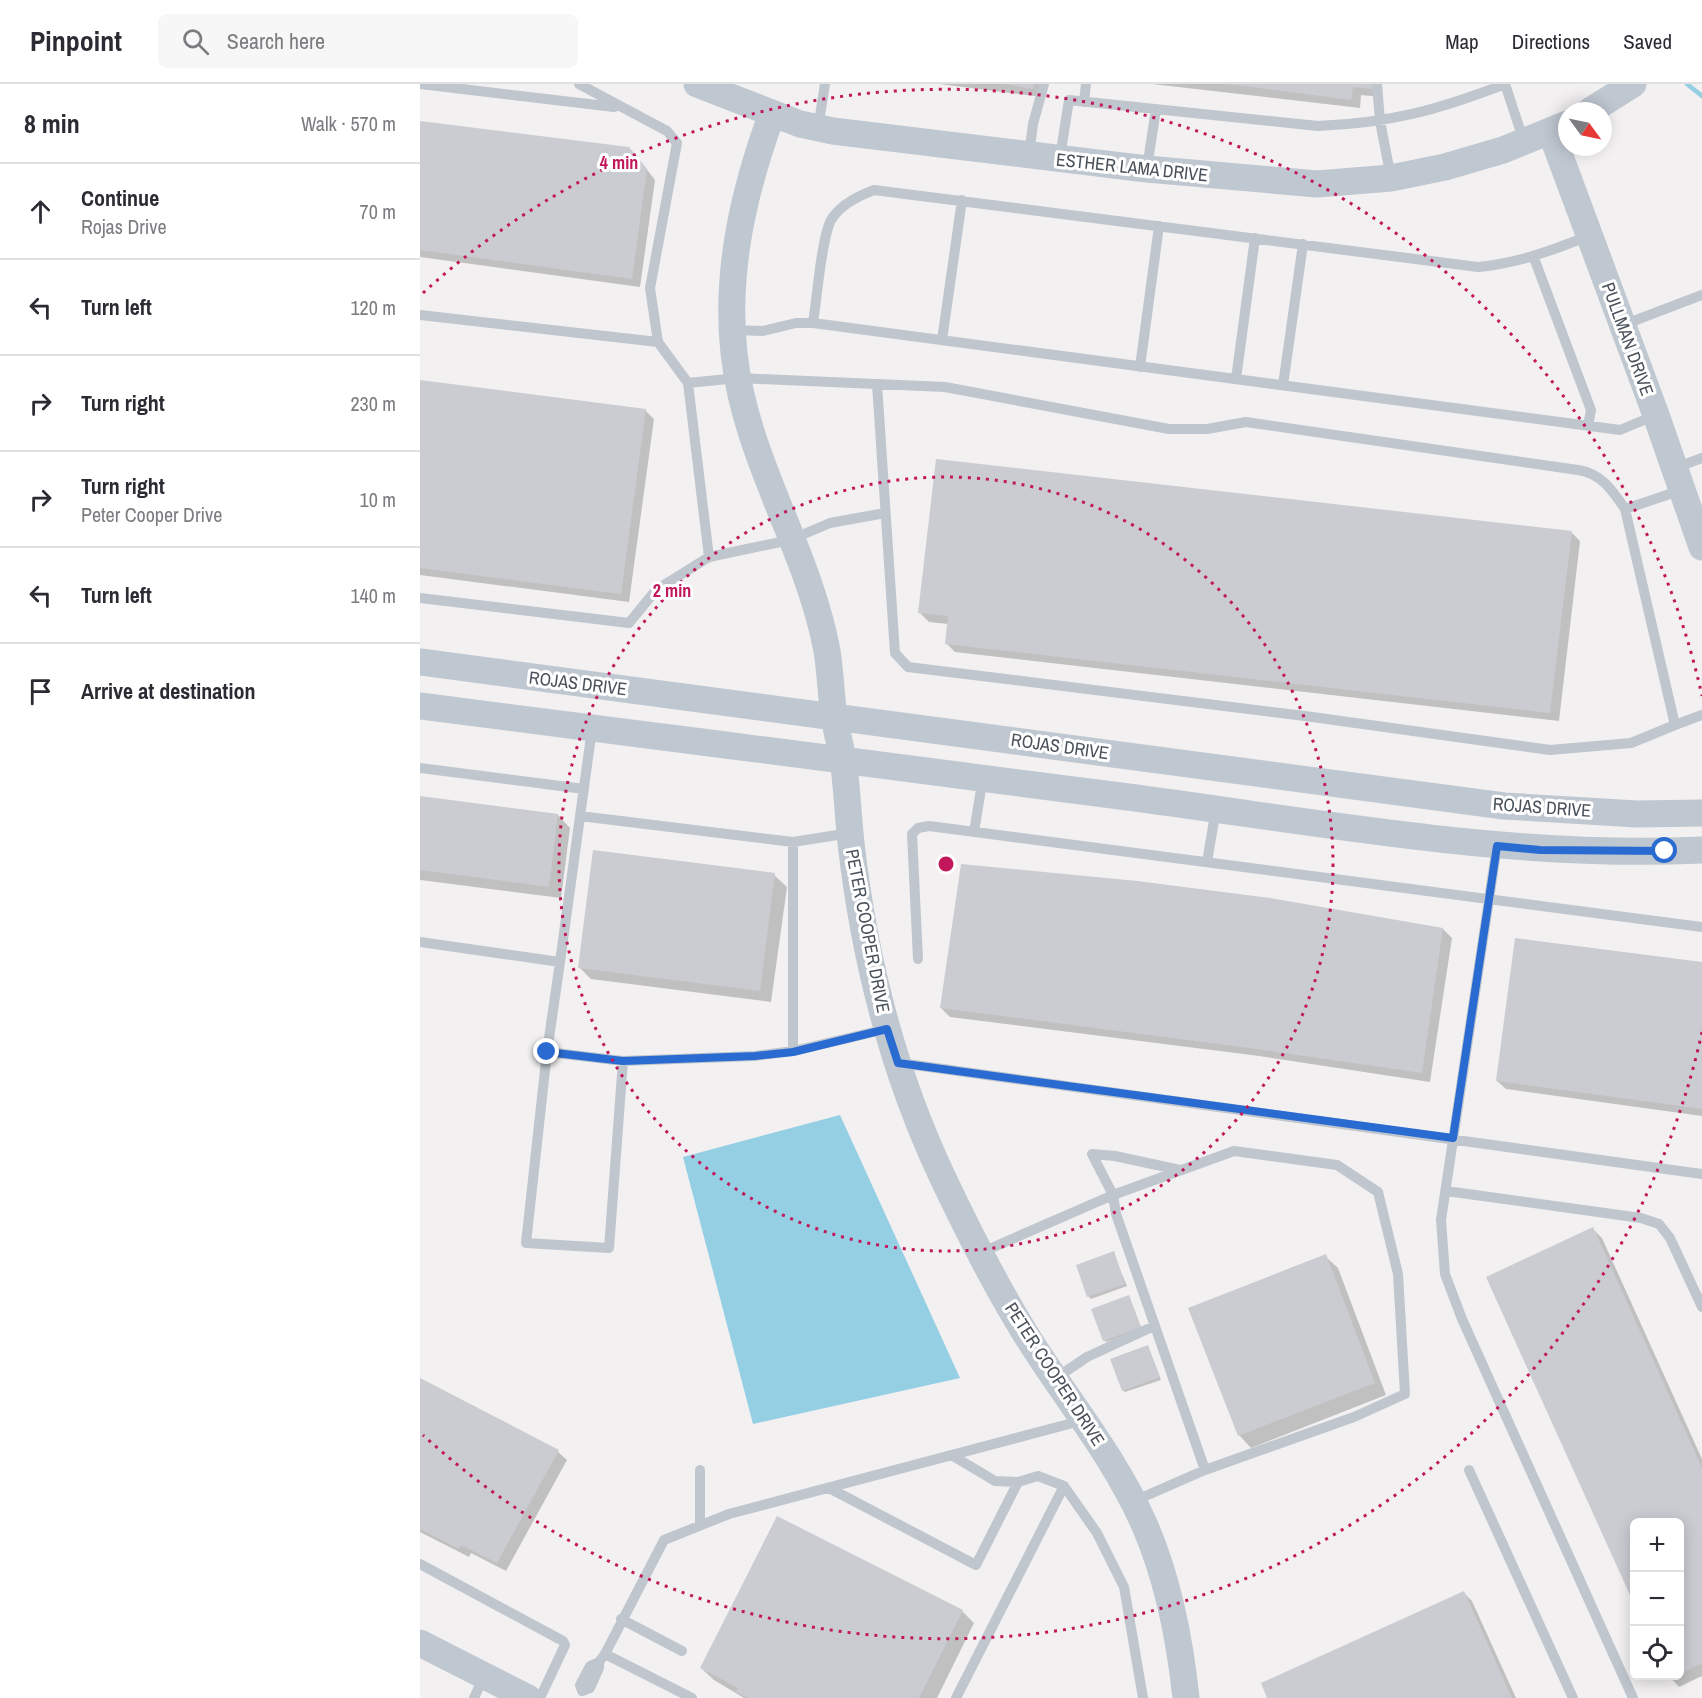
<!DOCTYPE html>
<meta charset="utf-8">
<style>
body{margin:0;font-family:"Archivo Narrow",sans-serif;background:#f7f7f7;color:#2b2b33}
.controls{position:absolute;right:18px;bottom:18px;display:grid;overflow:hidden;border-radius:9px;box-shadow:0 3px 15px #0003}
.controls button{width:54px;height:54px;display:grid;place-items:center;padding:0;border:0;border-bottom:2px solid #e1e1e2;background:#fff;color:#2b2b33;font:30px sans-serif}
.compass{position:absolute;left:1138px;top:18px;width:54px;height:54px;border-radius:50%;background:#fff;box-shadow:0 3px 15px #0003;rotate:123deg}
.stop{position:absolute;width:18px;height:18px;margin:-14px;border:4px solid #2a6bd2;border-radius:50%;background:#fff}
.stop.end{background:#2a6bd2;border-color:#fff;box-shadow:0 2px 6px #0008}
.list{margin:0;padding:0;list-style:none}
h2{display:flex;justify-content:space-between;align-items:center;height:78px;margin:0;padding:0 24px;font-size:26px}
h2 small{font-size:20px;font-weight:400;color:#7c7c81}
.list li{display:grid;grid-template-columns:39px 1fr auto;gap:18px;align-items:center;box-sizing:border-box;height:96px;padding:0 24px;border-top:2px solid #e1e1e2}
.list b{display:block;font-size:22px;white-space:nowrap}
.list p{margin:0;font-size:20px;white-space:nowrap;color:#7c7c81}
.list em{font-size:20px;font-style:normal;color:#7c7c81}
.icon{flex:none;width:33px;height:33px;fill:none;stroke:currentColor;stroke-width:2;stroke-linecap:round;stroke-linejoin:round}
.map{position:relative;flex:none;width:1282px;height:1614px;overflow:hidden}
header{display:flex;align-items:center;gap:36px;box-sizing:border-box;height:84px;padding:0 30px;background:#fff;border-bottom:2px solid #e1e1e2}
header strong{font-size:28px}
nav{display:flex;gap:33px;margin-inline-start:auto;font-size:21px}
.search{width:420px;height:54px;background:#f7f7f7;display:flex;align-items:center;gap:15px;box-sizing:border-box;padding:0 21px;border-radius:9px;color:#7c7c81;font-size:22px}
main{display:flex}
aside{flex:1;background:#fff}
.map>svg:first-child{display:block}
.water{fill:#94cfe4}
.shadow{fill:#0003}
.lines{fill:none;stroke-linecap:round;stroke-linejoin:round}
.stream{stroke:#94cfe4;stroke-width:4.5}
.building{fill:#caccd2}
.lane{stroke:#bfc6cd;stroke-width:10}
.secondary{stroke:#bfc7d1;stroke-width:27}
.route{stroke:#2a6bd2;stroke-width:8}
.ring{fill:none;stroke:#c2185b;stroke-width:3;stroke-dasharray:3 6}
.labels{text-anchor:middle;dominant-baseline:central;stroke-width:6;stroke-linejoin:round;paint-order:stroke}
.street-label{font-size:18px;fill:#49525b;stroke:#fff}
.centre{fill:#c2185b;stroke:#fff;stroke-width:3}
.ring-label{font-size:18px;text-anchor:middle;font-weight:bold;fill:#c2185b;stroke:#fff;stroke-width:6;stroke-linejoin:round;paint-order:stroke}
</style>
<header>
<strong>Pinpoint</strong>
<div class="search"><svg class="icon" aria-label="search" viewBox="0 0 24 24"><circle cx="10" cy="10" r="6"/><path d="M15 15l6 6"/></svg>Search here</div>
<nav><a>Map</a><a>Directions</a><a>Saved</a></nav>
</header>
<main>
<aside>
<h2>8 min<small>Walk · 570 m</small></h2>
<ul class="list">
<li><svg class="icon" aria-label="ahead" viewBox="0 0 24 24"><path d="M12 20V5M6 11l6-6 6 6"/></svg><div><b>Continue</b><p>Rojas Drive</p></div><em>70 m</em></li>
<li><svg class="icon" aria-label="left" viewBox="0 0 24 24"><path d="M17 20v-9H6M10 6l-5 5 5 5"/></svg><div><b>Turn left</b></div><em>120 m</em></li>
<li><svg class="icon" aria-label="right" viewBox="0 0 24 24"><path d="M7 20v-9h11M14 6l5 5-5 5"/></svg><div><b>Turn right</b></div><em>230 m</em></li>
<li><svg class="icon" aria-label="right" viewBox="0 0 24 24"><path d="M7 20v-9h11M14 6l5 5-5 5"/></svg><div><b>Turn right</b><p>Peter Cooper Drive</p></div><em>10 m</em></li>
<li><svg class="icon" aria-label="left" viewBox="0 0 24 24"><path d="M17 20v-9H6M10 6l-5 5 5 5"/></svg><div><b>Turn left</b></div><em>140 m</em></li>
<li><svg class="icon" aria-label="arrive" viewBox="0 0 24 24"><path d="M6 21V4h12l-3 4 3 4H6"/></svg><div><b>Arrive at destination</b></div></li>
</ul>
</aside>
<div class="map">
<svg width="1282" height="1614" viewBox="0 0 1282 1614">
<rect width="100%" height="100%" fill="#f2f0f0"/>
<path class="water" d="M420,1031L540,1294L333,1340L263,1073Z"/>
<path class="shadow" d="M519,0H623L622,13Z
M732,0H962L961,13L941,11L940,24Z
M0,39L218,74L235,96L220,203L0,173Z
M0,297L225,326L234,335L209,518L0,491Z
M1151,448L1160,457L1139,637L535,568L526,559L528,540L509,538L500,529Z
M0,714L138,731L150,744L141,814L0,796Z
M354,791L367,803L351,918L171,895L159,883Z
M1023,845L1032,854L1010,998L839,972L530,933L521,924Z
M1096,856L1282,880V1032L1086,1005L1077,997Z
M1173,1145L1182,1154L1282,1375V1592L1259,1603L1249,1592H1260V1438H1214V1516L1068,1193Z
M693,1169L707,1202L671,1215L668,1212Z
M905,1172L918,1184L966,1311L831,1364L819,1351Z
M709,1213L722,1246L686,1258L684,1256Z
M728,1263L741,1296L705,1308L703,1306Z
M0,1296L138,1368L147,1376L86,1487L51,1469L49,1473L0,1448Z
M1043,1508L1052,1517L1096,1614H849Z
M542,1527L554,1539L517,1614H324L294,1596L281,1584Z"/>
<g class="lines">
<path class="stream" d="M1267,0L1282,12"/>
</g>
<path class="building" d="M585,0H614L613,5Z
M807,0H953L952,5L933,3L931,16Z
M0,37L209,63L227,85L212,195L0,166Z
M0,296L226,325L201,510L0,484Z
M516,375L1152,447L1130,629L525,560L528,532L498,529Z
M0,712L138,730L129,803L0,786Z
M173,766L355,789L340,907L158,884Z
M541,780L717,797L850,814L1023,844L1002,989L829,964L520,924Z
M1095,854L1282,878V1025L1076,997Z
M1173,1143L1282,1384V1579L1260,1590V1438H1214V1520L1066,1193Z
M694,1167L705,1200L667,1213L656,1181Z
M906,1170L955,1299L818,1352L768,1224Z
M709,1211L721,1243L683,1257L671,1225Z
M728,1261L740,1293L702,1307L690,1275Z
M0,1294L139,1366L77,1479L41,1461L39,1465L0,1445Z
M357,1432L543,1526L499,1614H328L316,1608L318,1604L280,1584Z
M1044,1507L1092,1614H847L841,1599Z"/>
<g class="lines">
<path class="lane" d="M0,0L194,23
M159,0L247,47L257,59L230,204L238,258L268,299
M957,0L960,37L971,94
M1085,0L1104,58
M664,18L666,0
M398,44L405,0
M609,70L613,40L624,0
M640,73L649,16L898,42C970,39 1018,26 1085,0
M727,84L736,25
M1114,174L1171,326L1168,342
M0,231L238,258
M393,239C397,214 401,159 410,138C418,122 438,112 454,106L1058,183C1098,179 1131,167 1168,152
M1203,241L1282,211
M313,246L343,247L376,239H393L1200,346L1236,331
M522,256L542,116
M720,283L739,142
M816,295L835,154
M457,300L475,569L488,583L885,632L1130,666L1211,659L1255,641
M863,301L883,160
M1255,384L1282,374
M1262,406L1205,425L1255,641L1282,631
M289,473L268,299L318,294L525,303L749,345H787L826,338L1158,386C1181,389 1193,407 1205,425
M0,514L209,539L236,506L289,473L370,456L410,439L465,429
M0,684L164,705
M160,732L373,758L430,749
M554,748L563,693
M373,758V967L467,945
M1077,762L1021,1136L1025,1190L1042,1235L1213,1614
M787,778L796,725
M0,858L140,878L172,645
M498,875L492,750L498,744L509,742L1282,843
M127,968L140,878
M203,977L189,1164L106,1159L127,968L203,977L335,972L373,967
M480,979L1282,1090
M814,1067L917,1081L958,1108L978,1190L985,1310L934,1333L785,1386L696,1130L693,1111Z
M1026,1107L1221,1134L1239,1140L1250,1154L1282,1223
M560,1169L693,1111L672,1070L695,1072L760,1086
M636,1294L667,1273L734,1242
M533,1372L575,1397L598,1398L618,1392L644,1402L677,1449L704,1503L723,1614
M1049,1386L1153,1614
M409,1404L556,1481L598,1398
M714,1417L785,1386
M280,1441V1386
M0,1480L143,1557L145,1561L120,1614
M201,1535L262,1567
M179,1578L170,1582L160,1601L162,1607L170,1604L179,1584V1578L185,1570
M54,1614L64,1592
M272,1614L185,1570L244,1456L309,1430L664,1336
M536,1614L644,1402"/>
<path class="secondary" d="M277,0L380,40L413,47L727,85L897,100L971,94L1025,83L1083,66L1147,40
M1170,27L1213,0
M352,30C324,106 305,187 314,269C325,375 388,464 407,567C410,586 411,606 413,626C415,642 420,659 423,675C427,703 428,732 431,759C444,873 473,988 522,1092C547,1145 574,1199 605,1249C645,1314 694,1371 725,1442C748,1495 760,1557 766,1614
M1131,48L1236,331L1282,463
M0,578L1084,722L1217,730L1282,729
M0,622C236,653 472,681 708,713C898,738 1090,775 1282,766
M0,1559L108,1614"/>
</g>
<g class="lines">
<path class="route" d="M127,968L203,977L335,972L373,968L467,945L478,979L1033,1054L1077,762L1120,766L1245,767"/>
</g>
<g class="ring">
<circle cx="526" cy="780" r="387"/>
<path d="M1282 948A774 774 0 0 1 3 1351M3 209A774 774 0 0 1 1282 612"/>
</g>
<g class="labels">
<g class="street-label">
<text transform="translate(712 83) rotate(6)">ESTHER LAMA DRIVE</text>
<text transform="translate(1208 255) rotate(70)">PULLMAN DRIVE</text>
<text transform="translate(158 599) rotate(7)">ROJAS DRIVE</text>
<text transform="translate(640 662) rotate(8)">ROJAS DRIVE</text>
<text transform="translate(1122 723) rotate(4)">ROJAS DRIVE</text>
<text transform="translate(448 847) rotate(79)">PETER COOPER DRIVE</text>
<text transform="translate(635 1290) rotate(57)">PETER COOPER DRIVE</text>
</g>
</g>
<circle cx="526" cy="780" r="9" class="centre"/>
<g class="ring-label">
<text x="199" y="85">4 min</text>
<text x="252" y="513">2 min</text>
</g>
</svg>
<div class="controls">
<button>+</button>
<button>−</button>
<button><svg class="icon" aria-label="locate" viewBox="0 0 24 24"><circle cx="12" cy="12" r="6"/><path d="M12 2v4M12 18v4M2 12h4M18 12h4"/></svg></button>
</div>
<svg class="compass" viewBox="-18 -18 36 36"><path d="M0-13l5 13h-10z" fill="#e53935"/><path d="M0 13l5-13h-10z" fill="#7c7c81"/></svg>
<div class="stop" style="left:1245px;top:767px"></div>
<div class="stop end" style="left:127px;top:968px"></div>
</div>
</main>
